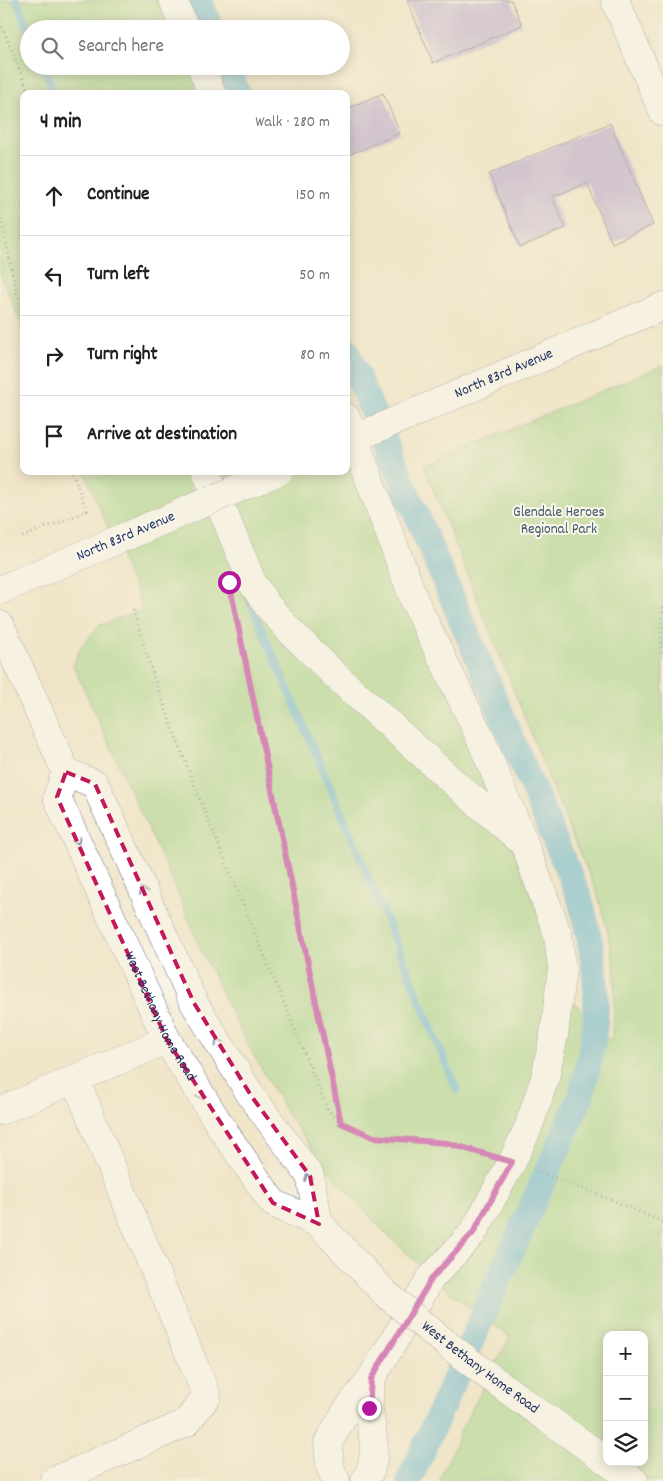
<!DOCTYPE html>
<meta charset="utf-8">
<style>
body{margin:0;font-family:Dekko,sans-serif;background:#f2f2f2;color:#202124}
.controls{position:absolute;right:15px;bottom:15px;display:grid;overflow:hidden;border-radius:10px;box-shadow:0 2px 12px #0003}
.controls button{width:45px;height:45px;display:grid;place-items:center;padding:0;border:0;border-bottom:1px solid #e0e0e0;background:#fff;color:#202124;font:25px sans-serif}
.stop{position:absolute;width:15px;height:15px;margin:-11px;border:4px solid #b5179e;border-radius:50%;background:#fff}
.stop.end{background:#b5179e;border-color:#fff;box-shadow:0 1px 5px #0008}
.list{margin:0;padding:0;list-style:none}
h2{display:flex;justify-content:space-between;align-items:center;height:65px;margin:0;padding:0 20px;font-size:21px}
h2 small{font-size:16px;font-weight:400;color:#757577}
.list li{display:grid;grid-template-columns:32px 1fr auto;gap:15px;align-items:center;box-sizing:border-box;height:80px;padding:0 20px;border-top:1px solid #e0e0e0}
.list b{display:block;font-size:19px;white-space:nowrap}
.list em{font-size:16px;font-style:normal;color:#757577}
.icon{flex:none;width:28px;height:28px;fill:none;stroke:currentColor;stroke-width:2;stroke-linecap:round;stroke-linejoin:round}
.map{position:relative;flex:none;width:663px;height:1481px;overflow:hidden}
.search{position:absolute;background:#fff;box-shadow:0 2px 12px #0003;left:20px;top:20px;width:330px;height:55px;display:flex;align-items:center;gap:12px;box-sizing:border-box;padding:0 18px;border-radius:28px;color:#757577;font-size:19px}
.panel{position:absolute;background:#fff;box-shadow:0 2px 12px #0003;left:20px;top:90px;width:330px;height:385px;border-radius:10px}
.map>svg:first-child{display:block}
.green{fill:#9dd587;stroke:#5c8272;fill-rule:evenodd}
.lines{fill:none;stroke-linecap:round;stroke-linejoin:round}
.stream{stroke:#58b2d6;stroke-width:8}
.canal{stroke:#58b2d6;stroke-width:26}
.building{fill:#ae9ed6}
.minor-casing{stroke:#666f83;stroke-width:29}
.major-casing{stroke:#666f83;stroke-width:29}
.path{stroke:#666f83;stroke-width:3;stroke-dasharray:1 4;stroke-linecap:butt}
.minor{stroke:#fff;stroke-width:28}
.major{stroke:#fff;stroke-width:28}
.major-bridge-casing{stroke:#666f83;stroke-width:29;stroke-linecap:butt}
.major-bridge{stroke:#fff;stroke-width:28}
.oneway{stroke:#8d97ae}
.route{stroke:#b5179e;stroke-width:6}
.marked{fill:none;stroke:#c2185b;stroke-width:4;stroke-dasharray:10 6;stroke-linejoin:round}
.labels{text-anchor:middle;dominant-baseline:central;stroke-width:4;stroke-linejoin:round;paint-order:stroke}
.street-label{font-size:15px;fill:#1b2f5e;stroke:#fbf7ec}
.park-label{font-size:15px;fill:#3c5868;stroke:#fbf7ec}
</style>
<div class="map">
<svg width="663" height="1481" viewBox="0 0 663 1481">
<rect width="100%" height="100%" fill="#fbf7ec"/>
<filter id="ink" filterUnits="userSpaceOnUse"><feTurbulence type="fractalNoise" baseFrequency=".02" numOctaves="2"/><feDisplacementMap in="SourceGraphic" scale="10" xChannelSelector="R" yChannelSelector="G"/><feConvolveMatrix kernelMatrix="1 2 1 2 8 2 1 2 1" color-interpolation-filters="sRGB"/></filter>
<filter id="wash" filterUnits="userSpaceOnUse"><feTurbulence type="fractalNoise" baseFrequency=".0096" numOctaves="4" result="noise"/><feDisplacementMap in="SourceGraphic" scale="20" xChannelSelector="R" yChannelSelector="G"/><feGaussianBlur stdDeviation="1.12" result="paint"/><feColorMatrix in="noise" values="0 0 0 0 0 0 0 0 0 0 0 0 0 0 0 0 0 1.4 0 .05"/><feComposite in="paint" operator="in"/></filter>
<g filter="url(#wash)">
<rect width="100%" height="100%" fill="#f0e5c9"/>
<path class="green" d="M0,0H173L185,29H29V66H201L212,94H24V330L0,274Z
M663,365V1481H439L463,1426L510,1337L448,1291L384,1232L323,1164L286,1112L242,1034L200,948L180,898L73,665L80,649L99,626L143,609L84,471H346V417L571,999L611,1041L614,1012L615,969L607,928L597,893L570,831L424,466ZM607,1335H644V1462H607Z"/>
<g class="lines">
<path class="stream" d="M16,0L29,31
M43,66L55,94
M250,602L354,842L457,1090"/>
<path class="canal" d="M199,0L211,29
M227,66L238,94
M346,349L580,899C588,929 595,959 596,990C598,1026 589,1062 581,1096L409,1481"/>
</g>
<g id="blocks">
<path class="building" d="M407,0H511L522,25L433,63Z
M383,93L400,133L346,156V109Z
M610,123L653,225L612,243L587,183L552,197L566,228L520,247L489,174Z"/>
</g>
</g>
<g filter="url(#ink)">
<use href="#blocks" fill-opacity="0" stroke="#666f83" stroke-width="1"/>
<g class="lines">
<defs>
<path id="minor" d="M173,0L185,29
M615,0L663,112
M201,66L212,94
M206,471L253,584L267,605L289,630L336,676L451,780L519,839
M75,1079L167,1040
M0,1111L75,1079L207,1396L186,1423L54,1481
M336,1481L330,1467L328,1443L345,1413L371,1379L431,1278L473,1233L512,1162L528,1128L545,1078L554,1035L562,968L558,935L525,845L479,735L415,602L346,417
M365,1481C380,1457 372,1435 369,1410C368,1400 370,1389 371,1379"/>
<g id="major">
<path id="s1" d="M346,442L663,306"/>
<path d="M0,590L129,535"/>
<path d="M0,625L66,772L95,784L194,1003L252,1097L310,1176L319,1224"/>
<path id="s2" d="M66,772L57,797L167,1040L221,1127L273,1203L319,1224L385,1293"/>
<path d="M548,1419L607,1461"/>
<path d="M608,1462L634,1481"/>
</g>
</defs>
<use href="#minor" class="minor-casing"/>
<use href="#major" class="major-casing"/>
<path class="path" d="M0,22L29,94
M0,214L24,327
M22,537L87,511L72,471
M233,604L341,1123L374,1137L447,1143L488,1155
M663,607L661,645L663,657
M133,610L156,684L198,795L328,1110L340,1122
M536,1171L617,1202L663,1222"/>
<use href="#minor" class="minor"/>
<use href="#major" class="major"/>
<defs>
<g id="major-bridge">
<path d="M129,535L279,471"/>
<path id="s3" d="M385,1293C437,1338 491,1379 548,1419"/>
</g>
</defs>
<use href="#major-bridge" class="major-bridge-casing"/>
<use href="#major-bridge" class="major-bridge"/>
</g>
<defs><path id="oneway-chevron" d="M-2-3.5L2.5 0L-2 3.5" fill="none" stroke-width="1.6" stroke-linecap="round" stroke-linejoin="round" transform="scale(1.25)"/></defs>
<g class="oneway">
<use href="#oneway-chevron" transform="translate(77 841) rotate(66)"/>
<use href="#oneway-chevron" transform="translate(143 891) rotate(-114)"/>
<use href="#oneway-chevron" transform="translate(218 1042) rotate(-121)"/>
<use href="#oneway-chevron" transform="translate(201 1096) rotate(58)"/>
<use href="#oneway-chevron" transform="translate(308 1177) rotate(-113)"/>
</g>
</g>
<g class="lines" filter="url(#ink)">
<path class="route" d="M229,582L341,1123L374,1137L447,1143L512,1162L473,1233L432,1278L371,1379L369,1408"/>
</g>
<path d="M0 0H663V1481H0ZM66,772L95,784L194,1003L252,1097L310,1176L319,1224L273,1203L167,1040L57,797Z" fill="#f0e5c9" fill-opacity=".55" fill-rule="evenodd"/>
<path class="marked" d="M66,772L95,784L194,1003L252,1097L310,1176L319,1224L273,1203L167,1040L57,797Z"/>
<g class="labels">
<g class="street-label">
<text stroke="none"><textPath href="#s1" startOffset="172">North 83rd Avenue</textPath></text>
<text transform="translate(126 537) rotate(-23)">North 83rd Avenue</text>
<text stroke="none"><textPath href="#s2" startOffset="269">West Bethany Home Road</textPath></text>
<text stroke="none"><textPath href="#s3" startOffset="121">West Bethany Home Road</textPath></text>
</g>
<g class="park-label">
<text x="559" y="513">Glendale Heroes<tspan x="559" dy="17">Regional Park</tspan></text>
</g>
</g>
</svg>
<div class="controls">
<button>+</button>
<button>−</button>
<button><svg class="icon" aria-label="layers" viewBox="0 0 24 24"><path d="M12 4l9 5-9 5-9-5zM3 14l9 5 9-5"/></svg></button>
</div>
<div class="stop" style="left:229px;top:582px"></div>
<div class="stop end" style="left:369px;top:1408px"></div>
<div class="search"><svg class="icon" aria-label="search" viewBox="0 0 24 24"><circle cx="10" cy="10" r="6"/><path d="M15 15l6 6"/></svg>Search here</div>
<section class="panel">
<h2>4 min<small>Walk · 280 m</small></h2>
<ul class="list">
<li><svg class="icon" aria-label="ahead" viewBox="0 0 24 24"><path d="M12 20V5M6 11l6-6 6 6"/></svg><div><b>Continue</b></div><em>150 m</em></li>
<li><svg class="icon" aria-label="left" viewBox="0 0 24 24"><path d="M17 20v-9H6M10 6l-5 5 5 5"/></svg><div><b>Turn left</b></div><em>50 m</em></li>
<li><svg class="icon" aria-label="right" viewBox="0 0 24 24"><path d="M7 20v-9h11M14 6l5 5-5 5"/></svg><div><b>Turn right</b></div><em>80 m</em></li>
<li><svg class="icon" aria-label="arrive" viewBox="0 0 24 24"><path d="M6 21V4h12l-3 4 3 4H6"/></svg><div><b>Arrive at destination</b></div></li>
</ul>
</section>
</div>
